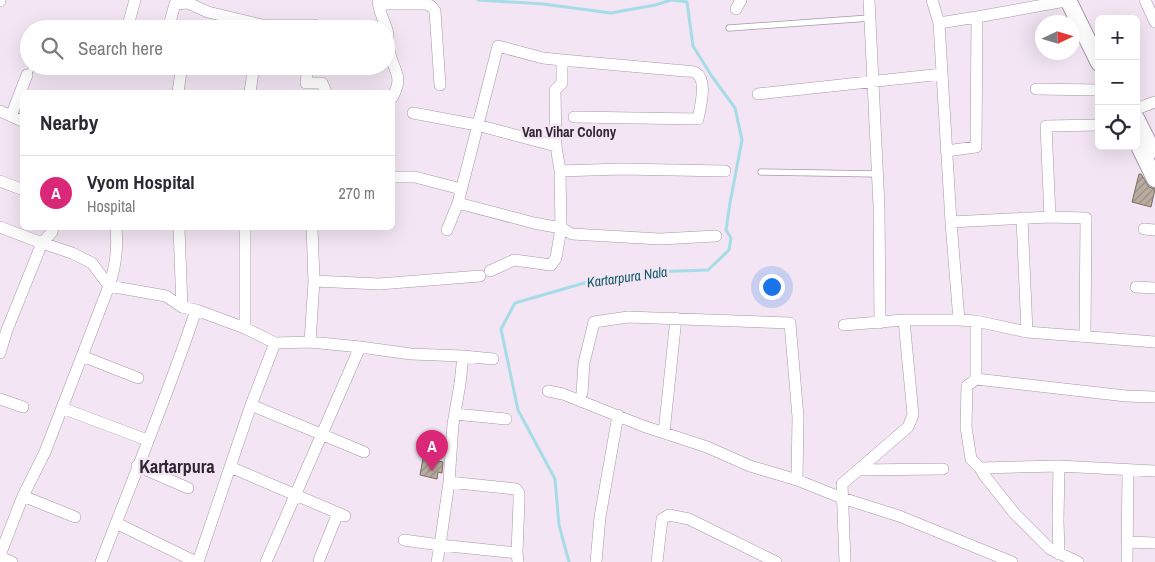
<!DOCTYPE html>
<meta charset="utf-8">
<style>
body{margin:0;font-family:"Archivo Narrow",sans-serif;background:#f7f7f7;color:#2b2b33}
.controls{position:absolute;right:15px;top:15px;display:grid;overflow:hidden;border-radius:8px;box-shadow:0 5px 20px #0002}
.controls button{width:45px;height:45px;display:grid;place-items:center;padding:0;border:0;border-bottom:1px solid #e1e1e2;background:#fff;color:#2b2b33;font:25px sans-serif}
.compass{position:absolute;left:1035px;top:15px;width:45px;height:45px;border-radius:50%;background:#fff;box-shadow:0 5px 20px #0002;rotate:86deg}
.you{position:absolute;left:771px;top:286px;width:18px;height:18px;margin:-12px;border:4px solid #fff;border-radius:50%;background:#1a73e8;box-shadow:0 0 0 8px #1a73e833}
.badge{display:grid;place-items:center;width:32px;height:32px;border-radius:50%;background:#db2777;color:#fff;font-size:16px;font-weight:700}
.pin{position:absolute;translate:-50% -41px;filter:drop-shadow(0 1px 2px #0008)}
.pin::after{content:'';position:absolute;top:26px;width:18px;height:15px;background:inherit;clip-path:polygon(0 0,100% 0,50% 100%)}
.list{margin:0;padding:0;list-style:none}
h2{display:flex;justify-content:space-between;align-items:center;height:65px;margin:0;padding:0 20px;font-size:21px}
h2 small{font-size:16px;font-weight:400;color:#7c7c81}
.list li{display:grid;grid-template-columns:32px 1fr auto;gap:15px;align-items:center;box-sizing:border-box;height:75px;padding:0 20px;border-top:1px solid #e1e1e2}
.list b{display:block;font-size:19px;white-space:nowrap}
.list p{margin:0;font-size:16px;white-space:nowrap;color:#7c7c81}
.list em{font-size:16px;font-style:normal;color:#7c7c81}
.icon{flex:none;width:28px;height:28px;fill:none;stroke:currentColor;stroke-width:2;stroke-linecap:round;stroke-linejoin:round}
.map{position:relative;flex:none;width:1155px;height:562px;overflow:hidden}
.search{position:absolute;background:#fff;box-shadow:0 5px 20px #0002;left:20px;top:20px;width:375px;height:55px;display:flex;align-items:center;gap:12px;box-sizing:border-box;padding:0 18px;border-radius:28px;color:#7c7c81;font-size:19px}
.panel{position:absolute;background:#fff;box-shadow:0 5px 20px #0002;left:20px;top:90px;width:375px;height:140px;border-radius:8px}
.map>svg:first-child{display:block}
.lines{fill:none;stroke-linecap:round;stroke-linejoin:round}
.stream{stroke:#a6dce8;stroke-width:3}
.building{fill:url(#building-hatch);stroke:#796e61}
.lane-casing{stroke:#a699a6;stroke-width:7}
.street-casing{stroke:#a699a6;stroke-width:12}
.secondary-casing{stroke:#a699a6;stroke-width:18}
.lane{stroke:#fff;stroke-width:5.5}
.street{stroke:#fff;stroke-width:11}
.secondary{stroke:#fff;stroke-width:16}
.labels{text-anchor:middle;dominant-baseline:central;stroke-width:5;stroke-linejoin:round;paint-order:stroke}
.neighbourhood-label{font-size:14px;font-weight:bold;fill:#302530;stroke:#f3e5f3}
.water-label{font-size:14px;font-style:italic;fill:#125b68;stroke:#f3e5f3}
.district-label{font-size:18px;font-weight:bold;fill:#302530;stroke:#f3e5f3}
</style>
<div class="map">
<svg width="1155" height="562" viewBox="0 0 1155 562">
<defs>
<pattern id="building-hatch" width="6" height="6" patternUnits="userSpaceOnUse" patternTransform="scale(1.25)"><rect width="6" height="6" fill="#b9ad9f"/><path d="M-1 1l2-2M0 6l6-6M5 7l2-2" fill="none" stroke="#968c82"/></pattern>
</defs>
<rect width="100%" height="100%" fill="#f3e5f3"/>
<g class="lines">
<path class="stream" d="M478,0L543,4L611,13L655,5L671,0
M569,562L559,525L555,479L518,410L501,329L515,303L591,281L650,272L708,270L729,250L731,238L726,230L730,203L742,140L735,108L711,75L693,46L687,2L672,0"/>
</g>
<path class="building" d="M1139,174H1141L1149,187L1155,189L1151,207L1132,202Z
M423,458L443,462L442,473L438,472L437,479L420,475Z"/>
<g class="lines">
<defs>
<path id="lane" d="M729,28L870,18
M27,75L32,68L35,66
M761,172L878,174"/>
<path id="street" d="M378,0C378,10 384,20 387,30C389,36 387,43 389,50C393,72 405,75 392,98
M869,0L879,206L880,323
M932,0L939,23
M1071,0L977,17L939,23L951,222L1050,217L1086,218L1085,336
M1145,0L1155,22
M0,1V0
M378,4H427L432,7L435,11L440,85
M736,9L741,0
M127,29L135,0
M168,29L175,4L188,3L208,12L262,25H313L334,29
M173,66L179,67L181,72L178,92
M308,66L306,83H322L326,92
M1036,89L1099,90
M250,92L254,66
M758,94L942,74
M1136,109L1155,102
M0,111L22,121
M413,113L477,125L556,146L560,171
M11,116L27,75
M556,146L555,90L562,83V60
M946,151L976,147L977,17
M392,177H415L461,189
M0,181L21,189
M458,203L534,223L561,228L560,171L622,169L725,171
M1050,217L1046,126L1099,125
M1022,218L1027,332
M951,222L959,320L976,321L1027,332L1155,342
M0,227L42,243L52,232L53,228
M179,228L182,307
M245,228V328L275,343
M312,228L314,281L310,342L360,347L411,354L463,356L460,384L453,424L449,482L440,545L517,553L518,562
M1144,229L1155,230
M447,230L458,203L498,46L543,58L562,60L685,71C688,71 694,71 696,73C708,80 700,108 698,119L574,117
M490,271L514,260L551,265L556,258L561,228L572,234L660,239L716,236
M314,281L379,284L480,276
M109,286C116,266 118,249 116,228
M1136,287L1155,288
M976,321V379L1126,396L1155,397
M844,325L904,320H959
M0,353L7,330L42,243L72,253L92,263L109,286
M82,356L138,378
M463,356L493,359
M976,379L967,386L966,427L971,459L980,468L1059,466L1155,471
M548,391L563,394L643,426L707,447L750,466L797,480
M582,393L584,363L594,322L628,317L790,323L798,417L797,480L842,498L899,516L1012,562
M0,399L23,407
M251,405L364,452
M62,408L147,440
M455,414L506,419
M664,433L676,318
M137,466L188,488
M1059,466L1058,520L1059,554
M230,467L345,516
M980,468L984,475L1015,514L1050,549L1078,562
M858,470L943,469
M449,482L516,489L519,493V501L517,553
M23,496L75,517
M116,523L196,562
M404,540L440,545L437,562
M1127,542L1155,543
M0,555L23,496L45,452L109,286L166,296L182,307L196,310
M0,557L12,562
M319,560L338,513
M101,562C133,478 168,395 196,310L245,328
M198,562L251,405L275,343L310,342
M266,562L360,347
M596,562L600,517L618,415
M657,562L662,519L669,515L689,519L776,562
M845,562L842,484L908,427L913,415L904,320
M1127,562L1128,470"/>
<path id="secondary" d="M1068,0L1099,63
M1136,118L1152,150
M1136,140L1155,179"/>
</defs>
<use href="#lane" class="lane-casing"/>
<use href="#street" class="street-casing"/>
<use href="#secondary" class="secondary-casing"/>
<use href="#lane" class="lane"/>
<use href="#street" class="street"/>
<use href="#secondary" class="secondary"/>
</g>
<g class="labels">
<g class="neighbourhood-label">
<text x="569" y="132">Van Vihar Colony</text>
</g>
<g class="water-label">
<text transform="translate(627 277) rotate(-8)">Kartarpura Nala</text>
</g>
<g class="district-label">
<text x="177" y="466">Kartarpura</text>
</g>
</g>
</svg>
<div class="controls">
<button>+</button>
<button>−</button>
<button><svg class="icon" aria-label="locate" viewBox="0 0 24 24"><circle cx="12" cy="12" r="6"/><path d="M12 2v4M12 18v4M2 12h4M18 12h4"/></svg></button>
</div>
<svg class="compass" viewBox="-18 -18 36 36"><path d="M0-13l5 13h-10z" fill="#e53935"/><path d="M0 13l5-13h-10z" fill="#7c7c81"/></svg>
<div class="you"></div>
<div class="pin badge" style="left:432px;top:471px">A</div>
<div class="search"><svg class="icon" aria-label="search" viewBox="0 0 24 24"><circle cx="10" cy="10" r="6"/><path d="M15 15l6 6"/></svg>Search here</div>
<section class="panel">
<h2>Nearby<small></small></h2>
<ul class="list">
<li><span class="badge">A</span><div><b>Vyom Hospital</b><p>Hospital</p></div><em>270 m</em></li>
</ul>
</section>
</div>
